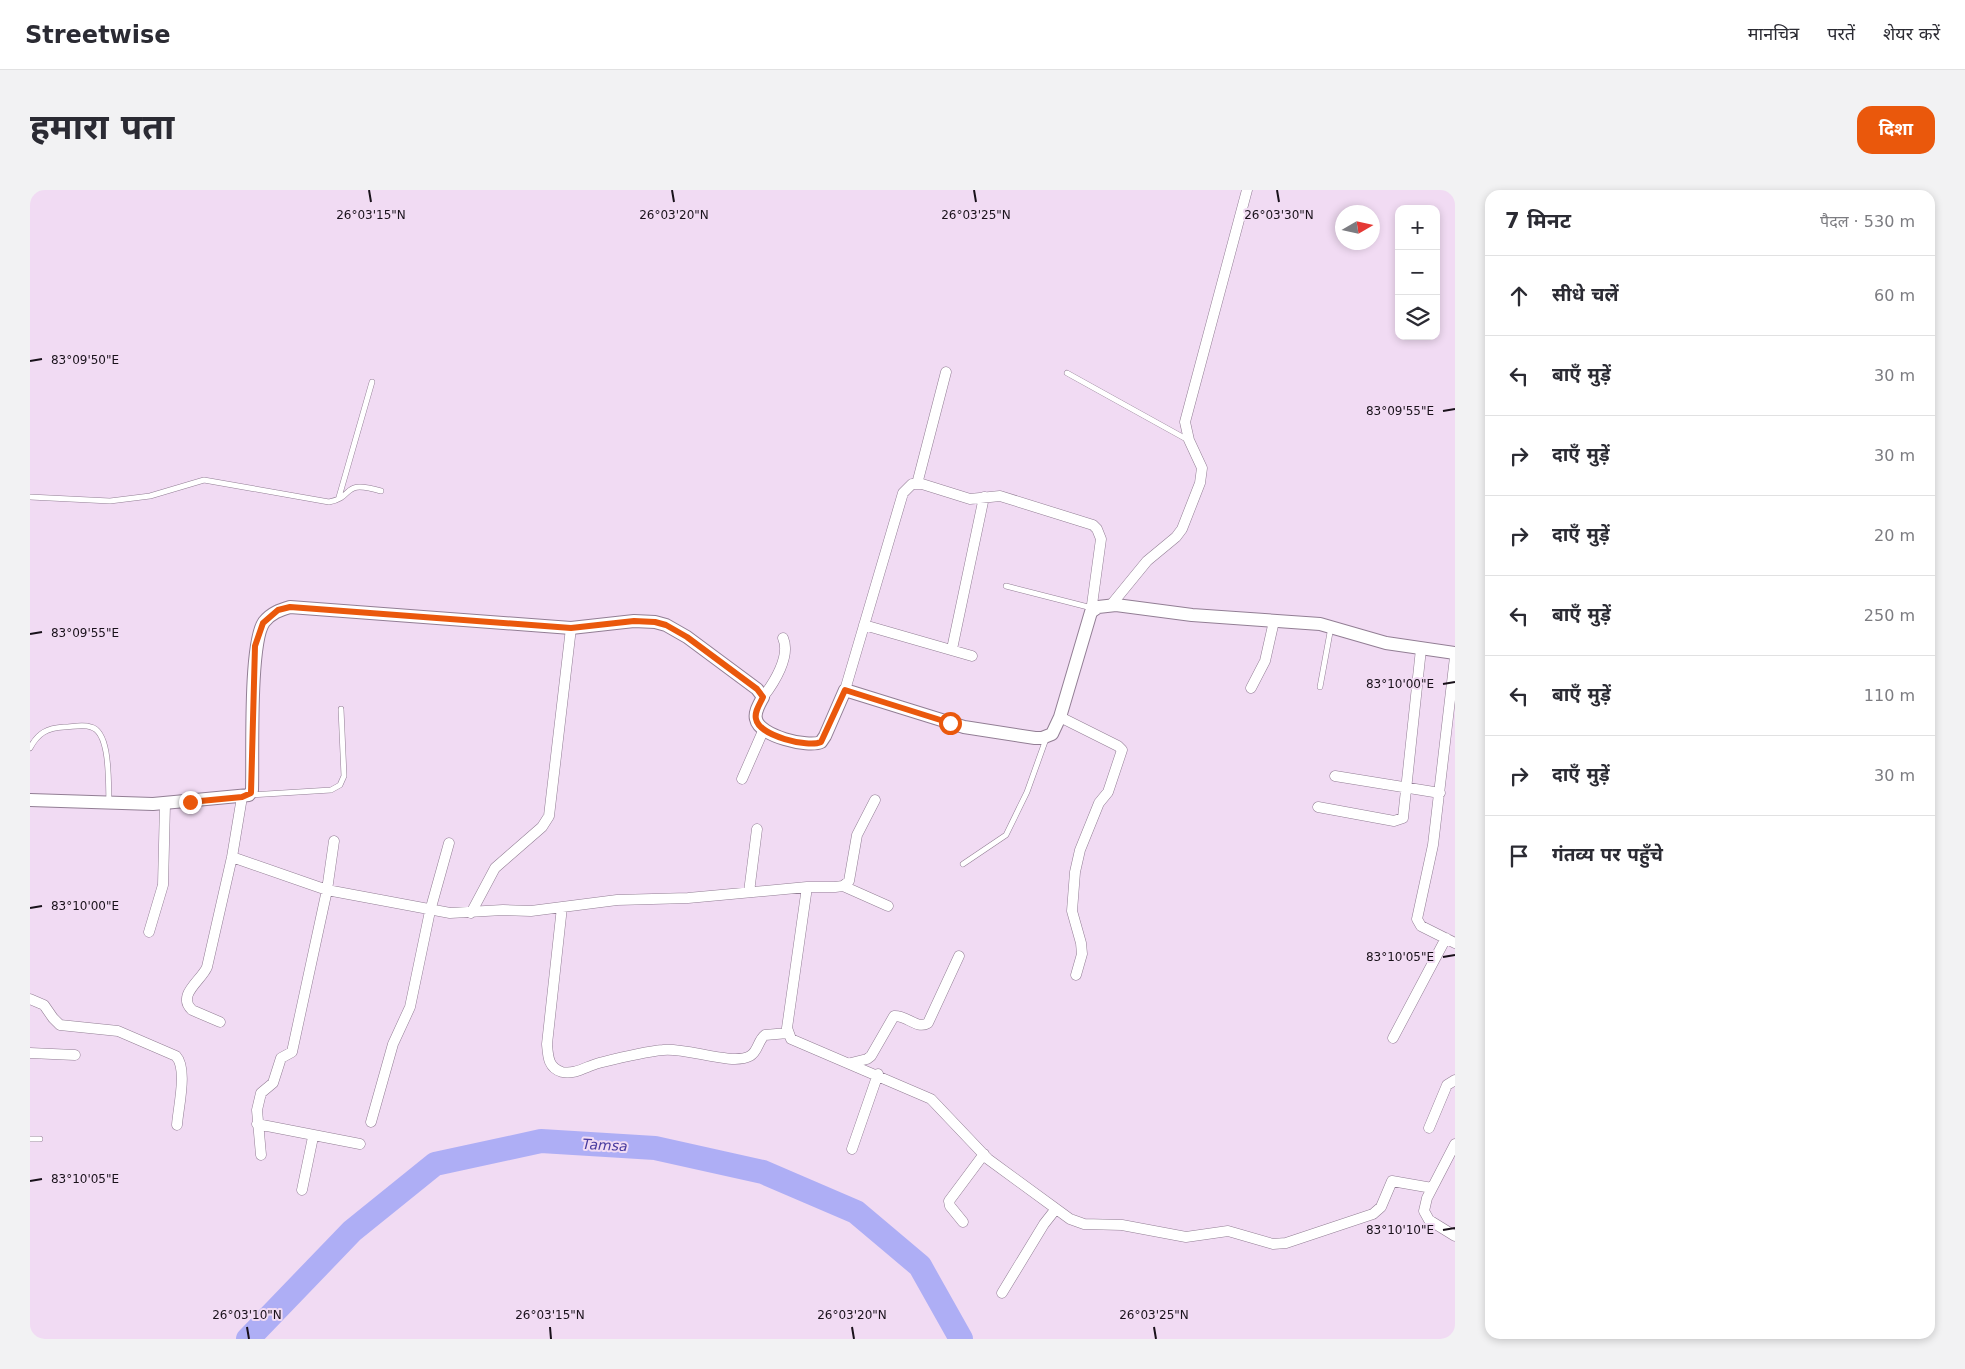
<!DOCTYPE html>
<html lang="hi">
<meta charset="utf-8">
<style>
body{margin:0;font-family:"DejaVu Sans","Noto Sans Devanagari",sans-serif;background:#f2f2f3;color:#2b2b33}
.controls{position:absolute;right:15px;top:15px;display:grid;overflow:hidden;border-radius:10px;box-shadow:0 2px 8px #0003}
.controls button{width:45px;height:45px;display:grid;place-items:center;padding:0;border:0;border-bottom:1px solid #e1e1e2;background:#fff;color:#2b2b33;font:25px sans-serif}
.compass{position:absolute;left:1305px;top:15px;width:45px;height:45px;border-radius:50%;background:#fff;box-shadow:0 2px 8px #0003;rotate:81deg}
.stop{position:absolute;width:15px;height:15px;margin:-11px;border:4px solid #ea580c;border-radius:50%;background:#fff}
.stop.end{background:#ea580c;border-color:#fff;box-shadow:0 1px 5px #0008}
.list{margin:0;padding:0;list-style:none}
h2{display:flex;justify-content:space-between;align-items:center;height:65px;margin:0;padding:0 20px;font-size:21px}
h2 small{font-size:16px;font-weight:400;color:#7c7c81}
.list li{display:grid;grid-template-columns:32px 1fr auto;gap:15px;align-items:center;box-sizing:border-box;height:80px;padding:0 20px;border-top:1px solid #e1e1e2}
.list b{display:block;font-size:19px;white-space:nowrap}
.list em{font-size:16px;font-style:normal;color:#7c7c81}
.icon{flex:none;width:28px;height:28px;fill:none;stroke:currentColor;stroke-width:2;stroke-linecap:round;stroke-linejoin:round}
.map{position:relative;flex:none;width:1425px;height:1149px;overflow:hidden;border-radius:15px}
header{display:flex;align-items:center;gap:30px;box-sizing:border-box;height:70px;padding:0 25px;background:#fff;border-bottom:1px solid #e1e1e2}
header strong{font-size:24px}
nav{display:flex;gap:28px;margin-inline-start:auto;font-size:18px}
.intro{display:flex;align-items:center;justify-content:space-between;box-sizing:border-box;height:120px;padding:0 30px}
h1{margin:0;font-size:35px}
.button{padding:12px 22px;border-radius:15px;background:#ea580c;color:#fff;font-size:18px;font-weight:700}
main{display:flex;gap:30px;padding:0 30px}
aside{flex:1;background:#fff;border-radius:15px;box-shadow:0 2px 8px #0003}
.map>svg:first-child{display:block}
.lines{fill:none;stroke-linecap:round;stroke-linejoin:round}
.river{stroke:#aeaef5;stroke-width:24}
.service-casing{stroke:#927e94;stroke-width:6}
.minor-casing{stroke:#927e94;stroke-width:11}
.tertiary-casing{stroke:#927e94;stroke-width:14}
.service{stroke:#fff;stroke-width:5}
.minor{stroke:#fff;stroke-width:10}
.tertiary{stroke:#fff;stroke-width:12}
.route{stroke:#ea580c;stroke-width:6}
.ticks{fill:none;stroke:#19111a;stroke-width:2}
.labels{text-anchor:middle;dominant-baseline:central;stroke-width:4;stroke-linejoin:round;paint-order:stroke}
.water-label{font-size:14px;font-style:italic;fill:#483b9f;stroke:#f1dbf3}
.ticks-label{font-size:12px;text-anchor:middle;fill:#19111a;stroke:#f1dbf3;stroke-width:4;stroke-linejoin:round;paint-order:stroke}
</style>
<header>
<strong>Streetwise</strong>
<nav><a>मानचित्र</a><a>परतें</a><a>शेयर करें</a></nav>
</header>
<div class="intro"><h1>हमारा पता</h1><a class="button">दिशा</a></div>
<main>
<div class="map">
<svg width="1425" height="1149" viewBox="0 0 1425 1149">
<rect width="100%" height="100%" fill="#f1dbf3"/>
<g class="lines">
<path class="river" d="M218,1149L322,1041L405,974L511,951L625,958L733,982L826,1022L890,1076L931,1149"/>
<defs>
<path id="service" d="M0,3L1,0
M1037,183L1158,250
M0,307L80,311L120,306L174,290L299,312C326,307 310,289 351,301
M309,307L342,192
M976,396L1062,418
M1290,497L1301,437
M0,558C8,543 17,538 34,537C42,537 53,534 61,537C81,542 78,594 79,612
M219,605L301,600L310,595L314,586L311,519
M933,674L976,645L997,602L1016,549
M0,949H10"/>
<path id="minor" d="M887,294L916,182
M1081,415L1117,371L1146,347L1152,339L1170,293L1172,278L1159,250L1155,232L1217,0
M834,435L942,466
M922,459L954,307
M1425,467L1403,655L1387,729L1391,736L1425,753
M1221,498L1235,471L1244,431
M815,500L873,303L882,294H892L940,309L970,306L1063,335L1067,339L1071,349L1061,422
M733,507C744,493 761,466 753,448
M1030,527L1088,556L1092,560L1078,602L1069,613L1050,660L1045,682L1042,721L1051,753L1052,764L1046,785
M1305,586L1410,603
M712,589L733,541
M1288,617L1364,631L1373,628L1391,459
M202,667L297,700L420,723L473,720L501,721L587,710L658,708L777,697H805L813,696L819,691L827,645L845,610
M813,696L858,716
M777,697L757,838L761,849L901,909L958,969L1040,1029L1054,1034L1092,1035L1156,1047L1198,1041L1243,1054L1256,1053L1343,1024L1351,1017L1362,991L1402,998
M719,702L727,639
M532,717L517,854C518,866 518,878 532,882C545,885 557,876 569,873C589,868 612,862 633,860C656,857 702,876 720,866C728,862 728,850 735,845L758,843
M441,723L465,678L512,637L519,626L541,438
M119,742L133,695L135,614
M0,809L14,815L23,828L30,835L88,841L146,866C158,879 148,918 147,935
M190,832L162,820C146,805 172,790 177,777L202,667L212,607
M1363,848L1416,748
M0,863L45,865
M821,873L837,869L841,866L864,826C877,825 887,840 898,833L929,766
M341,932L363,854L380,817L400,721L419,653
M227,934L330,954
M1399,938L1417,895L1425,890
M1425,954L1397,1008L1394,1021L1399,1030L1425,1046
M822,959L848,884
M231,965L227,920L231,903L243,893L251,868L262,862L297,700L304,651
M272,1000L283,947
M933,1032L920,1016L919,1011L954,964
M972,1103L1014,1034L1025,1020"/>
<path id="tertiary" d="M0,610L123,614L219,605L222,600C223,568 219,453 234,432C241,423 250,420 260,417L541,438L604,431L625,432L636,435L657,447L727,499L733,507C730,513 724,522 726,529C729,546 778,558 791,552L795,546L815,500L934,537L1005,548H1012L1022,544L1030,527L1061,422L1068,417L1086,415L1162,425L1290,434L1356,453L1425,463"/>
</defs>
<use href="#service" class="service-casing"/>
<use href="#minor" class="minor-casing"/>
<use href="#tertiary" class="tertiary-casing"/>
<use href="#service" class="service"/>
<use href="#minor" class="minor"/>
<use href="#tertiary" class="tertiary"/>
</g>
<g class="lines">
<path class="route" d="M160,612L212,607L221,603L225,456L233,433L248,420L260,417L541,438L604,431L625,432L636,435L657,447L727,499L733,507C730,514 724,522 726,529C729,546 778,558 791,552L815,500L920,533"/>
</g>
<path class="ticks" d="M339,0L341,12M642,0L644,12M944,0L946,12M1247,0L1249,12M0,171L12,169M1413,221L1425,219M0,444L12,442M1413,494L1425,492M0,718L12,716M1413,767L1425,765M0,991L12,989M1413,1040L1425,1038M217,1137L219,1149M520,1137L521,1149M822,1137L824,1149M1124,1137L1126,1149"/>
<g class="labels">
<g class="water-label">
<text transform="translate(575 955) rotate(3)">Tamsa</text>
</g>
</g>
<g class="ticks-label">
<text x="1249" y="29">26°03'30"N</text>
<text x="341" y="29">26°03'15"N</text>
<text x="644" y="29">26°03'20"N</text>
<text x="946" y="29">26°03'25"N</text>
<text x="55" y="174">83°09'50"E</text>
<text x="1370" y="225">83°09'55"E</text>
<text x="55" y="447">83°09'55"E</text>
<text x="1370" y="498">83°10'00"E</text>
<text x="55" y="720">83°10'00"E</text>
<text x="1370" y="771">83°10'05"E</text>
<text x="55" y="993">83°10'05"E</text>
<text x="1370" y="1044">83°10'10"E</text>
<text x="217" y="1129">26°03'10"N</text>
<text x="520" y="1129">26°03'15"N</text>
<text x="822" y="1129">26°03'20"N</text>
<text x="1124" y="1129">26°03'25"N</text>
</g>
</svg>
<div class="controls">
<button>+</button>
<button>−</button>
<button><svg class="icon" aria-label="layers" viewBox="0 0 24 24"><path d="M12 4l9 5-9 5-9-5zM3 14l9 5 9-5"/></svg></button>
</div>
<svg class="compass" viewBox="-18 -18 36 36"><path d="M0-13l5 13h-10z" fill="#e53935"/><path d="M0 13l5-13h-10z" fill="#7c7c81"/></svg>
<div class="stop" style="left:920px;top:533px"></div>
<div class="stop end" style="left:160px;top:612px"></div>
</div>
<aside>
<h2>7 मिनट<small>पैदल · 530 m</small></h2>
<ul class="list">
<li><svg class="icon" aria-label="ahead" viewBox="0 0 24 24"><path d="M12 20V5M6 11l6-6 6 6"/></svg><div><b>सीधे चलें</b></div><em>60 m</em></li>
<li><svg class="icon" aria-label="left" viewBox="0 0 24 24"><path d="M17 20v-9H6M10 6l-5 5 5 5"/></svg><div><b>बाएँ मुड़ें</b></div><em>30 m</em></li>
<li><svg class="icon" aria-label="right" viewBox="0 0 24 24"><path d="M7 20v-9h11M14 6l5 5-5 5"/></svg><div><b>दाएँ मुड़ें</b></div><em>30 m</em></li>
<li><svg class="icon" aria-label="right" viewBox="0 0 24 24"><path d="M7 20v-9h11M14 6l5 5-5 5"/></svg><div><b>दाएँ मुड़ें</b></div><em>20 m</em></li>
<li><svg class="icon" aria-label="left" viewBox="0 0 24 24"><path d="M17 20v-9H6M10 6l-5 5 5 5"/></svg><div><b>बाएँ मुड़ें</b></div><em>250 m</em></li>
<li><svg class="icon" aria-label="left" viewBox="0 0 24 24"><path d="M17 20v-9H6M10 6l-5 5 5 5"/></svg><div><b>बाएँ मुड़ें</b></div><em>110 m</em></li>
<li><svg class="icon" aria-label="right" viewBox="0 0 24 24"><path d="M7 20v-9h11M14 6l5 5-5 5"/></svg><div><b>दाएँ मुड़ें</b></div><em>30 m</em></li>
<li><svg class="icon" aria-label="arrive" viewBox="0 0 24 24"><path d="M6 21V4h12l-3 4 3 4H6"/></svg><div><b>गंतव्य पर पहुँचे</b></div></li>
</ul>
</aside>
</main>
